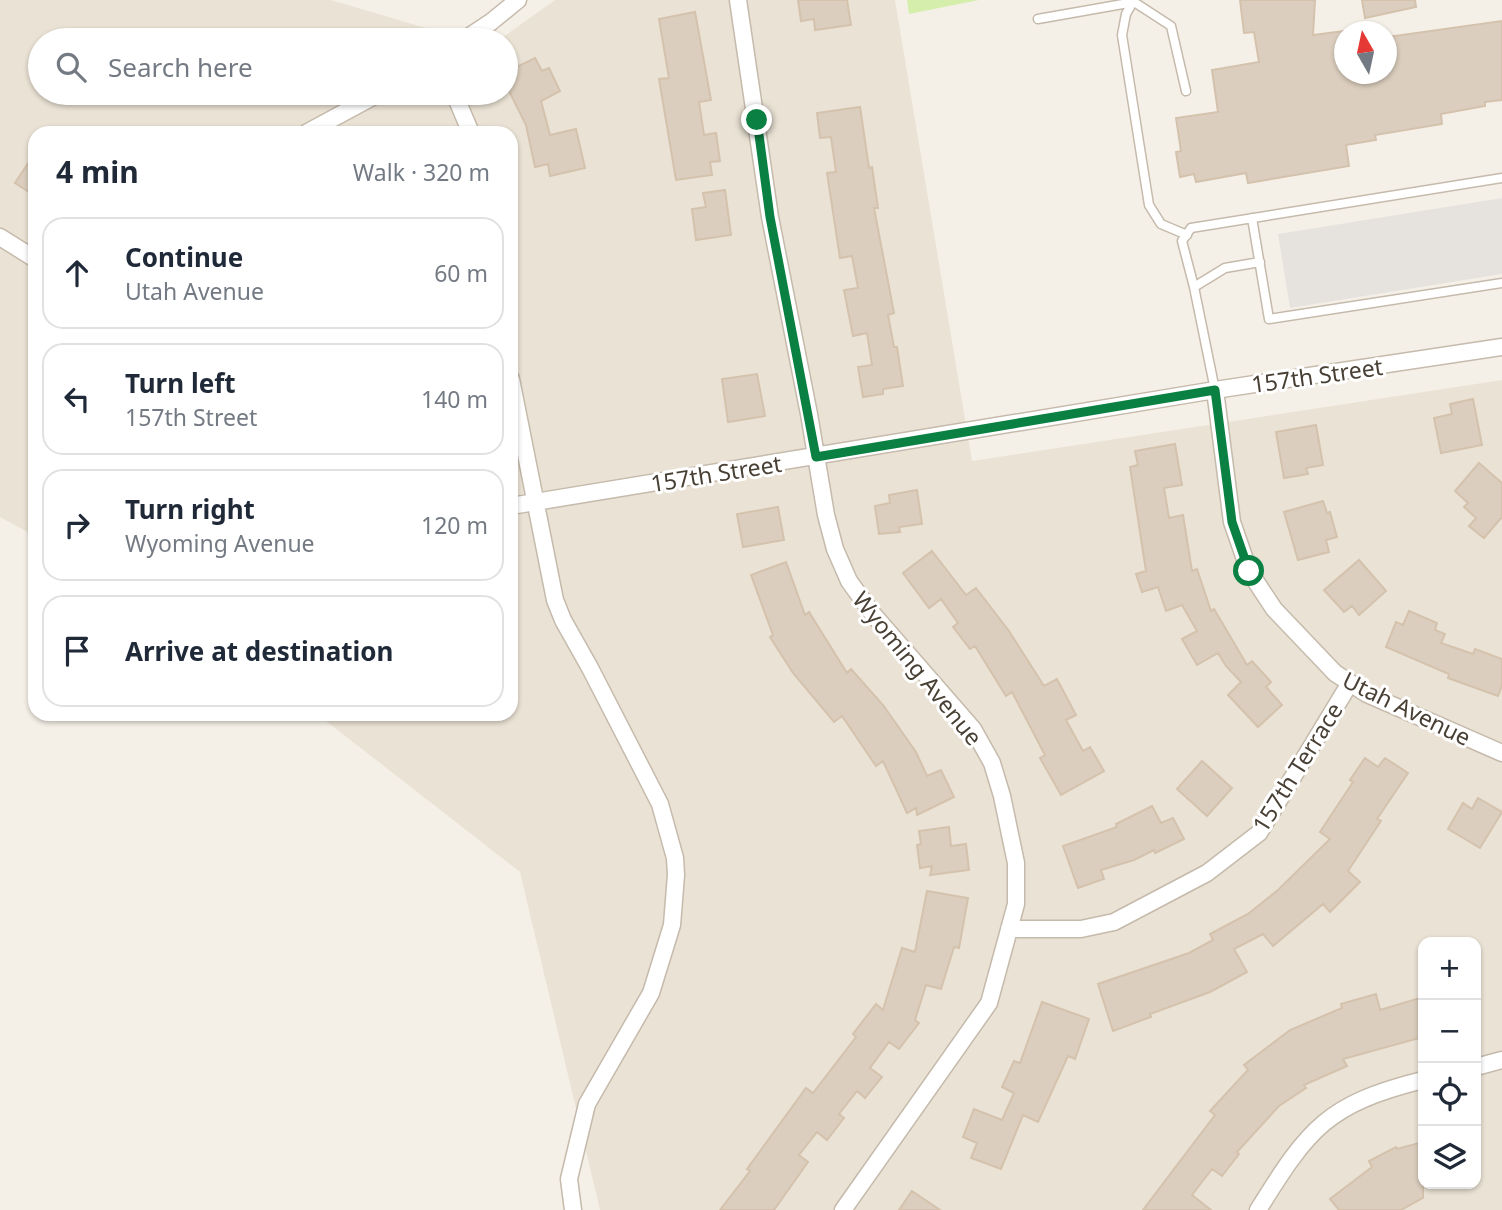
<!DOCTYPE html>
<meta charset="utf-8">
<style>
body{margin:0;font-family:"Noto Sans",sans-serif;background:#f6f6f7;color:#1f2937}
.controls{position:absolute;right:21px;bottom:21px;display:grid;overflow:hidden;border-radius:14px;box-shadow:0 2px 5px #0004}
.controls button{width:63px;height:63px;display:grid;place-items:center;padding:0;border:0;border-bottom:2px solid #e0e1e3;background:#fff;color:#1f2937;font:35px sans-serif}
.compass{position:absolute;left:1334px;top:21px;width:63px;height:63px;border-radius:50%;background:#fff;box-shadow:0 2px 5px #0004;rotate:351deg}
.stop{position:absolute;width:21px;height:21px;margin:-16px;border:5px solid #0b8043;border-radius:50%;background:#fff}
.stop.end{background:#0b8043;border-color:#fff;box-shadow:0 2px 7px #0008}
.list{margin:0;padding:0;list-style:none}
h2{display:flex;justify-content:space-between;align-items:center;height:91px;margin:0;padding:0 28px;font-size:30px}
h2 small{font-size:23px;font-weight:400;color:#747a83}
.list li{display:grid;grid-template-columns:46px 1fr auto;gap:21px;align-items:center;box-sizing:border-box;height:112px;margin:0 14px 14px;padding:0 14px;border:2px solid #e0e1e3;border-radius:21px}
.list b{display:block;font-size:26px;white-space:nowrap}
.list p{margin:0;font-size:23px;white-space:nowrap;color:#747a83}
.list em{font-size:23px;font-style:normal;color:#747a83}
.icon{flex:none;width:38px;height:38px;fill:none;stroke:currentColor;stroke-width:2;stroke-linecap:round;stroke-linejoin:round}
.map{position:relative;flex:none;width:1502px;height:1210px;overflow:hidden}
.search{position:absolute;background:#fff;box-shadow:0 2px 5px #0004;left:28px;top:28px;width:490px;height:77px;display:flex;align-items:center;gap:18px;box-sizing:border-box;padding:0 24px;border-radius:38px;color:#747a83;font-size:26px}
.panel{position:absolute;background:#fff;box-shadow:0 2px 5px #0004;left:28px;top:126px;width:490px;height:595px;border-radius:21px}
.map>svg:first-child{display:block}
.residential{fill:#eae2d4;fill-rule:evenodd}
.green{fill:#d5eeab}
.parking{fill:#e6e3df}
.building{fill:#dbcebe;stroke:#d4c2ad;stroke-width:2}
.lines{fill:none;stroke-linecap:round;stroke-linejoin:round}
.lane-casing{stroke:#c5baab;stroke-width:11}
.street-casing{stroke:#c5baab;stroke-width:19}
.lane{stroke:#fff;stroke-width:8}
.street{stroke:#fff;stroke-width:16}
.route{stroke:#0b8043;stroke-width:9}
.labels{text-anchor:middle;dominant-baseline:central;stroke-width:6;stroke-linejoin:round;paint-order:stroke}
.street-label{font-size:23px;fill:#494035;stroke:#fff}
</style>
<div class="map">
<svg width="1502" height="1210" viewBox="0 0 1502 1210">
<rect width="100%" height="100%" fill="#f5f0e7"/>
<path class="residential" d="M0,0H331L466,40H40V93H506V40H499L555,0H895L972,461L1502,380V1210H600L520,872L317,714H511V133H35V536L0,517ZM1423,942H1476V1184H1423Z"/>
<path class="green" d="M907,0H979L909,14Z"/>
<path class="parking" d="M1502,198V274L1290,308L1278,234Z"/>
<path class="building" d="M798,0H847L851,25L815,30L814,19L801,21Z
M1240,0H1315L1313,35L1345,31V74H1387V37L1502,21V100L1485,102V106L1441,114L1442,124L1375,135L1376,140L1346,145L1349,166L1248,183L1246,173L1196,182L1194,174L1180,177L1176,152L1181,151L1176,118L1218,112L1212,70L1259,62L1254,32L1244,33Z
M1362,0H1415L1416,7L1365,18Z
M695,12L711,100L699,102L704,135L716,133L720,161L710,162L712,175L676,180L659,79L669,78L659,19Z
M535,58L542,71L549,68L560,91L541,101L550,135L576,129L585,168L550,176L548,164L535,167L526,125L506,85V72Z
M860,107L869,168L872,167L878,208H874L894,313L888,315L894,347H897L903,386L883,389V394L863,397L858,367L872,365L867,333L853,336L844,290L858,288L852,256L840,258L827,173L836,172L831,137L820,138L817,113Z
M35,153V196L15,183Z
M725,190L731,235L696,240L692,209L706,207L703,193Z
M757,374L765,416L728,422L722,379Z
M1473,399L1482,445L1441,453L1434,418L1452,414L1450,404Z
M1316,425L1323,465L1306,468L1308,474L1284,478L1276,432Z
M1175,444L1182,485L1164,488L1169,518L1183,515L1192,571L1197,569L1211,611L1214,609L1247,665L1252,661L1271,682L1266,687L1282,705L1258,727L1228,695L1241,682L1226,666L1218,653L1197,665L1182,639L1197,631L1182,605L1166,611L1158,587L1142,592L1136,574L1146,571L1130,467L1138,465L1135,451Z
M1479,463L1502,483V517L1484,538L1469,526L1476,518L1464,507L1468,503L1455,491Z
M917,490L922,524L899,527L900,532L879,534L875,506L890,503L889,495Z
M1323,501L1327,513L1330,512L1337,537L1326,540L1329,552L1298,560L1284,512Z
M778,507L784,540L743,547L737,514Z
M932,551L966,595L976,588L1009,631L1044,686L1057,679L1076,715L1066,720L1083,751L1090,747L1104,771L1061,795L1040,758L1045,755L1012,692L1006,696L975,646L970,649L953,627L958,623L941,599L929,608L903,573Z
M1359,560L1386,591L1359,615L1352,606L1344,612L1324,590Z
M786,562L805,615L809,612L847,673L851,669L883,705L916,752L927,776L941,770L954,797L917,815L916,808L907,813L883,761L876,766L842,716L834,722L793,673L770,637L773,635L751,575Z
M1409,611L1437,623L1435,630L1445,634L1441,643L1473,654L1475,649L1502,659V685L1498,696L1448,678L1449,674L1386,647L1396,622L1403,625Z
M1365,758L1378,767L1385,758L1408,773L1377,819L1381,821L1348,871L1360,882L1330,912L1323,904L1273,946L1263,934L1234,949L1247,972L1210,992L1150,1014L1151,1017L1113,1031L1098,984L1189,953L1213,940L1210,934L1248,914L1278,890L1330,839L1320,832L1353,782L1350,780Z
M1202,761L1232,788L1207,816L1177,789Z
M1478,798L1502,812L1480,848L1448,829L1463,803L1472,809Z
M1152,806L1161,823L1173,818L1184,839L1155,853L1154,850L1134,860L1101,870L1104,879L1078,888L1063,846L1117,827L1116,824Z
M949,827L951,846L966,844L969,870L930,875L932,866L920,868L917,845L921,844L919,831Z
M927,891L968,898L959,948L954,947L941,989L926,985L915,1020L919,1023L899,1049L889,1042L870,1068L882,1077L865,1098L857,1091L839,1114L844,1118L827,1140L817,1132L799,1155L808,1162L774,1210H720L750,1171L747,1169L806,1088L813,1093L856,1037L853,1034L876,1004L883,1010L902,948L915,952Z
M1376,994L1380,1010L1423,997V1037L1343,1059L1347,1066L1304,1085L1306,1088L1279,1106L1237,1152L1239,1154L1222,1176L1212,1169L1192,1195L1211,1210H1143L1215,1115L1210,1111L1248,1070L1244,1065L1290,1030L1342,1008L1341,1004Z
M1042,1002L1089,1019L1075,1059L1068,1056L1038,1122L1023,1115L1001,1169L971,1158L977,1143L963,1137L974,1109L1002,1120L1014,1093L1002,1087L1014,1061L1020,1063Z
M1423,1142V1198L1401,1210H1339L1330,1199L1372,1167L1369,1161L1396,1147L1397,1149Z
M912,1191L940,1210H899Z"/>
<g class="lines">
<defs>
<path id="lane" d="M1134,0L1126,14L1122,35L1149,205L1161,224L1187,235
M1038,19L1134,2L1171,26L1186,91
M1252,218L1269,319L1502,283
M1194,287L1225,268L1260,262
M1215,390L1194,287L1182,241L1191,228L1502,178"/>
<path id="street" d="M738,0L770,217L809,414L826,515L835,549L849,581L872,613L973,729L992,763L1002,796L1016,863V904L989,1003L843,1210
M464,40L491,22L518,0
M454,93L471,133
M306,133L380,93
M0,237L35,259
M511,379L555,600L563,620L590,668L660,804L675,858L676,875L672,925L651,993L587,1104L569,1179L573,1210
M1215,390L1232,522L1249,571L1274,609L1335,673L1367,694L1502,753
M511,506L1215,390L1502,347
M1009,929H1081L1114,922L1207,873L1259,833L1350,683
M1476,1067L1502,1060
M1258,1210C1309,1128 1327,1104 1423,1080"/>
</defs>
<use href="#lane" class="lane-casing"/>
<use href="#street" class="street-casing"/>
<use href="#lane" class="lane"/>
<use href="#street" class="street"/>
</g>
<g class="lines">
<path class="route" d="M757,120L770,217L816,457L1215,390L1232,522L1249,571"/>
</g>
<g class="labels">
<g class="street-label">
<text transform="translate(1317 375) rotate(-8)">157th Street</text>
<text transform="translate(716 473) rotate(-9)">157th Street</text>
<text transform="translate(918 668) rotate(51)">Wyoming Avenue</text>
<text transform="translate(1407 708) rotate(26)">Utah Avenue</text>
<text transform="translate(1297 767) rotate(-58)">157th Terrace</text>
</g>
</g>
</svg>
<div class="controls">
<button>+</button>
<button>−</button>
<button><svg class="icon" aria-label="locate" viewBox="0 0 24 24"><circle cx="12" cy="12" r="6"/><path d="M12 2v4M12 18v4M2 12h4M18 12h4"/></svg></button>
<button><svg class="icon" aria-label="layers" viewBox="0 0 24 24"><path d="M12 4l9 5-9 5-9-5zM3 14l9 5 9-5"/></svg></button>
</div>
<svg class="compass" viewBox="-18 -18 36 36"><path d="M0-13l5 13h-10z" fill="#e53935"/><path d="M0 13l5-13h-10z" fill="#747a83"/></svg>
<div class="stop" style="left:1249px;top:571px"></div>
<div class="stop end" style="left:757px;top:120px"></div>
<div class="search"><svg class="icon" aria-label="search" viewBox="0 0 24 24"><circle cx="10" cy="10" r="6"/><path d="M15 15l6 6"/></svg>Search here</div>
<section class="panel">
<h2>4 min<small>Walk · 320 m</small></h2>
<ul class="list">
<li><svg class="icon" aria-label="ahead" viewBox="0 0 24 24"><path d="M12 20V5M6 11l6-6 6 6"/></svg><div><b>Continue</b><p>Utah Avenue</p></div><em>60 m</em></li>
<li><svg class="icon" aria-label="left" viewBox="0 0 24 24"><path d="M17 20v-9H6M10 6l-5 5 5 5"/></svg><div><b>Turn left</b><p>157th Street</p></div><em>140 m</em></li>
<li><svg class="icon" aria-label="right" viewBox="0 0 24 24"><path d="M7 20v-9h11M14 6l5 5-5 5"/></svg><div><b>Turn right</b><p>Wyoming Avenue</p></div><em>120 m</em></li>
<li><svg class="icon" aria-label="arrive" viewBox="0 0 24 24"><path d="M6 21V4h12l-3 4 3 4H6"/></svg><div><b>Arrive at destination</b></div></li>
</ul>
</section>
</div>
